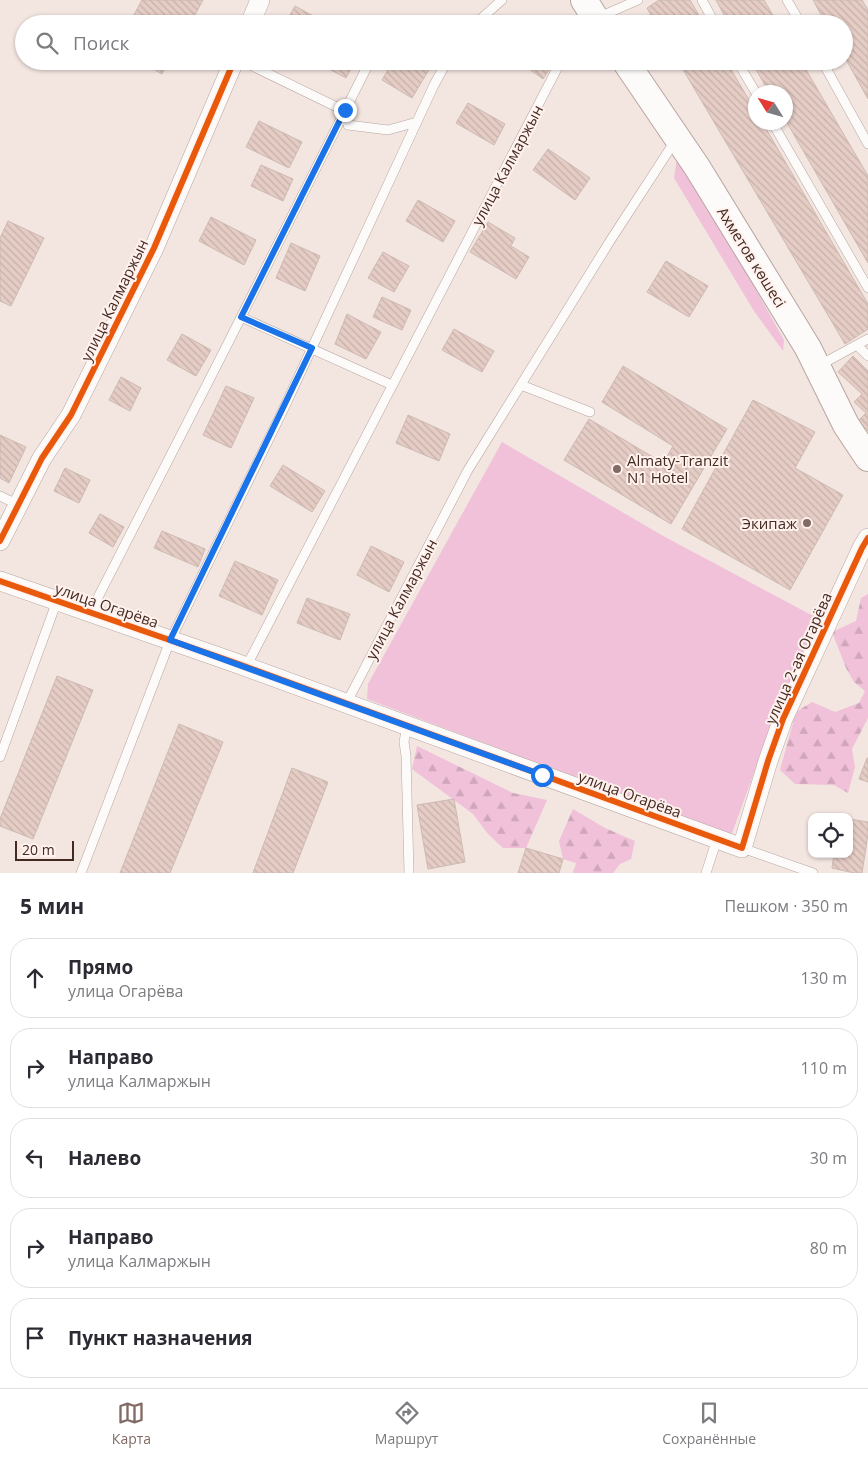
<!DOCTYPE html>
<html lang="ru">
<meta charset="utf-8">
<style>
:root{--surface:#fff;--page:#f7f7f7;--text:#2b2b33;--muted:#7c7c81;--line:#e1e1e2;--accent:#816b64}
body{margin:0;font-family:"Open Sans",sans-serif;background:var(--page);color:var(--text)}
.controls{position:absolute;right:15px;bottom:15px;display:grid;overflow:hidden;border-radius:10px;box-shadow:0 1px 4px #0004}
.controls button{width:45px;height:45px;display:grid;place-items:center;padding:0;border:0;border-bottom:1px solid var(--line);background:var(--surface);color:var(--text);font:25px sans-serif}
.compass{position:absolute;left:748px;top:85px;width:45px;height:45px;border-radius:50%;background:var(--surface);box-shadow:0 1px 4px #0004;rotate:307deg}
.scale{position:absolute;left:15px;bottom:12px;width:59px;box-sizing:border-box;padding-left:5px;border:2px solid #432a21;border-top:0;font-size:14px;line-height:18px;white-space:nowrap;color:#432a21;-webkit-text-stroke:4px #fff1ed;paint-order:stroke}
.stop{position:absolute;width:15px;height:15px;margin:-11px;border:4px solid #1a73e8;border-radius:50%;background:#fff}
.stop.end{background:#1a73e8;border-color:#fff;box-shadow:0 1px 5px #0008}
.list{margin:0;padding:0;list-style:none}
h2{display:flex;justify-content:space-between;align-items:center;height:65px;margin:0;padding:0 20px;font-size:21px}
h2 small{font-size:16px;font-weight:400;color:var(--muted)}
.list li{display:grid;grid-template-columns:32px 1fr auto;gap:15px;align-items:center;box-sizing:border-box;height:80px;margin:0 10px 10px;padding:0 10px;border:1px solid var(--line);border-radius:20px}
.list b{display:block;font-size:19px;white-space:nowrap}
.list p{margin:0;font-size:16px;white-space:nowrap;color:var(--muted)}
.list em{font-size:16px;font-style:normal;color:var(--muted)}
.icon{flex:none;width:28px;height:28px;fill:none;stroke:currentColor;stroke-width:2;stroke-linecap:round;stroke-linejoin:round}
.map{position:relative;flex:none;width:868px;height:873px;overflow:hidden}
.search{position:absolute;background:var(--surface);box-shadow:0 1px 4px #0004;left:15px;right:15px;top:15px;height:55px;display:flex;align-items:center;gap:12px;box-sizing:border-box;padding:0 18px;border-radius:28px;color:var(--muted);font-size:19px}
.sheet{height:515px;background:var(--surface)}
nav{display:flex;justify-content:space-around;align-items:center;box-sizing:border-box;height:70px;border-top:1px solid var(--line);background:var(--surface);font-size:14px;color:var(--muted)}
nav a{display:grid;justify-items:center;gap:2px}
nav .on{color:var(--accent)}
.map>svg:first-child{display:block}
.forest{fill:url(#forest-firs)}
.park{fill:#f0c1d9}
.building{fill:url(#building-back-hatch);stroke:#ccbab3}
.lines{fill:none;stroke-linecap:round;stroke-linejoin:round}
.lane-casing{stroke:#b7a6a0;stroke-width:10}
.street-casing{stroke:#b7a6a0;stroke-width:20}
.secondary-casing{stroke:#b7a6a0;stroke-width:28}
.lane{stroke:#fdfbfa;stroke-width:9}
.street{stroke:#fdfbfa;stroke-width:19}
.secondary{stroke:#fdfbfa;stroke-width:26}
.cycleway-casing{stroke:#fff1ed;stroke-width:9}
.cycleway{stroke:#e8590c;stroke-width:6}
.route{stroke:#1a73e8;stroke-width:6}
.poi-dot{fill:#816b64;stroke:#fff1ed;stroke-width:2}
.labels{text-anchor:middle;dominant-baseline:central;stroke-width:4;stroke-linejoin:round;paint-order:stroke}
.street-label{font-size:15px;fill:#432a21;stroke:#fff1ed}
.poi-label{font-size:15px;fill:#432a21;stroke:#fff1ed;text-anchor:start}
</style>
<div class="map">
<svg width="868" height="873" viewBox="0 0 868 873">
<defs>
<pattern id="forest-firs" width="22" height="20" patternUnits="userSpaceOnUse" patternTransform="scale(1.25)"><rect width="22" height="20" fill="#f0c1d9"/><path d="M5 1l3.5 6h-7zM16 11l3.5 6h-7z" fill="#cfa6ba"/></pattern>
<pattern id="building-back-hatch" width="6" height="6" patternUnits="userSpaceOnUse" patternTransform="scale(1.25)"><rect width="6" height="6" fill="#e5cdc5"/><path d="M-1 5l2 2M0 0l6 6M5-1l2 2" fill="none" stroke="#c6b0a9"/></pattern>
</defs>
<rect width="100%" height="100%" fill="#f3e5e0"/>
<path class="forest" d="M868,594V718L852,749L855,767L848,793L834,785L795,784L780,770L796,712L812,702L835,712L859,703L865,691L854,682L846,668L832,632L856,621L861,598Z
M417,746L513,793L547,800L526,848H503L488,834L473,814L412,769Z
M573,809L605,828L635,841L631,859L620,864L613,873H573L576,863L563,859L559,841Z"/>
<path class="park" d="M678,151L784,340L783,351L754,311L674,178Z
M502,442L665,537L817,618L768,734L731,836L367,699L368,684Z"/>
<path class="building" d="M142,0H203L190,24H129Z
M659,0H690L704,24H656L647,8Z
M716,0H764L778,24H729Z
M813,0H862L868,10V99L844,56V24H826Z
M295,6L328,24H285Z
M139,61H169L162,74Z
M314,61H355L346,78Z
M393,61H418L430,68L412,98L382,80Z
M518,61H555L543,79Z
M678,61H726L756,112V122H762L868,304V329L845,344Z
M751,61H801L868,176V263L786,121V92H769Z
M468,103L505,124L494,145L456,123Z
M259,121L302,142L289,168L246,147Z
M548,149L590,178L575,200L533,170Z
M261,165L293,179L283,201L251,186Z
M418,200L455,221L443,242L406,221Z
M211,217L256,240L244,265L199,241Z
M8,221L44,238L11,306L0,301V238Z
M488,222L515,238L511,246L529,257L516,279L470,252Z
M291,243L320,256L305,291L276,278Z
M383,252L409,266L394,292L368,278Z
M666,261L708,286L689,317L647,292Z
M382,297L411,310L402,330L373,317Z
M347,314L381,332L366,359L335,344Z
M454,329L494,351L482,372L442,350Z
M182,334L211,350L196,376L167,360Z
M853,356L868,371V431L858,421L866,413L854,402L862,394L838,372Z
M623,366L727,429L671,524L564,460L589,419L663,463L673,446L602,402Z
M121,377L141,388L130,411L109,400Z
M226,386L254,398L231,448L203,435Z
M753,400L815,432L795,468L843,495L790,590L682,529Z
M408,415L450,434L439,461L396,443Z
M0,435L26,447L9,483L0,478Z
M283,465L325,491L312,512L270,486Z
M65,468L90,480L79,503L54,491Z
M100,514L124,527L113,547L89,533Z
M162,531L205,549L198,567L154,548Z
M371,546L404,562L389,592L357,575Z
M235,561L278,580L262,615L219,596Z
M307,598L350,614L340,640L297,623Z
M57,676L93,690L33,839L0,826V819Z
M179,724L223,742L170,873H120Z
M867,758H868V782L859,779Z
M292,768L328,782L293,873H253Z
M454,799L465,862L428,869L417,805Z
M849,819L868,822V834L862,873H854L832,868L834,854H849Z
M526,848L563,859L559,873H518Z"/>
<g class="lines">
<g class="lane-casing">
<path id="lane" d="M702,0L715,24
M787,0L801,24
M597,18L638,0
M475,24L502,0
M242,61L345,111L348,125L388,130L417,122
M737,61L756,93
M822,61L868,144
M772,122L868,288
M241,317L392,385
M857,345L868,356
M820,365L868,339
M521,385L590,412
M0,496L19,505
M90,613L224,351L370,61
M246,667L561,61
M346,704L468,470L610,241L675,141
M407,725L404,742L406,756L409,873
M0,757L57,601
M742,848L813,873
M81,873L170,641L285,406L434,85L447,61
M706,873L717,839"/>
</g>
<g class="street-casing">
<path id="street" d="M250,24L260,0
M0,541L42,458L71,415L154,248L234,61
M0,581L233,662L742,848L768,761L783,719L862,548L868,538"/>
</g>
<g class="secondary-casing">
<path id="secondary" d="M584,0L599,24
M625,61L697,167L808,348L846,425L868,458"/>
</g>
<use href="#lane" class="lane"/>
<use href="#street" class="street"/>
<use href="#secondary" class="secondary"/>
<g class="cycleway-casing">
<path id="cycleway" d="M0,541L42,458L71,415L154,248L234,61
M0,581L233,662L742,848L768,761L783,719L862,548L868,538"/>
</g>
<use href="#cycleway" class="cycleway"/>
</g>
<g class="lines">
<path class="route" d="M345,110L241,317L312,348L170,640L542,775"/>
</g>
<g class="poi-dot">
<circle cx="617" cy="469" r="5"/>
<circle cx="807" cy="523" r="5"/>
</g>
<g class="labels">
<g class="street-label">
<text transform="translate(507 165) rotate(-62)">улица Калмаржын</text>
<text transform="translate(752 257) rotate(58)">Ахметов көшесі</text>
<text transform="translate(114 300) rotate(-64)">улица Калмаржын</text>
<text transform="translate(401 599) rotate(-62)">улица Калмаржын</text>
<text transform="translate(107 605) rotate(19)">улица Огарёва</text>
<text transform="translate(798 658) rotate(-66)">улица 2-ая Огарёва</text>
<text transform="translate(630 794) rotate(20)">улица Огарёва</text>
</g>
<g class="poi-label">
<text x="627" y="460">Almaty-Tranzit<tspan x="627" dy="17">N1 Hotel</tspan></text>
<text x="797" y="523" text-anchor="end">Экипаж</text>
</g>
</g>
</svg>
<div class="controls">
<button><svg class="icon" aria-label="locate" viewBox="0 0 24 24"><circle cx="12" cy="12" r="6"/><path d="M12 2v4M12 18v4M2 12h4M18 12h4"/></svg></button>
</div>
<svg class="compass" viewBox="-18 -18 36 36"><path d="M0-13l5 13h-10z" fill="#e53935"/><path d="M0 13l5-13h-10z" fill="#7c7c81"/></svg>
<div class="scale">20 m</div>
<div class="stop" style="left:542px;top:775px"></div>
<div class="stop end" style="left:345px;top:110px"></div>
<div class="search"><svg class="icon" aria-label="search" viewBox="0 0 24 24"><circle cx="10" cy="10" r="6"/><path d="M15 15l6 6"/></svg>Поиск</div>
</div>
<section class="sheet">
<h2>5 мин<small>Пешком · 350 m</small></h2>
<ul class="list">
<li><svg class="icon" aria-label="ahead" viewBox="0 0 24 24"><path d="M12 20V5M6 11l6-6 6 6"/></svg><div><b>Прямо</b><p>улица Огарёва</p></div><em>130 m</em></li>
<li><svg class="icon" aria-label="right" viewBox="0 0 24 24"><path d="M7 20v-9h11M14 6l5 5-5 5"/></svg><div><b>Направо</b><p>улица Калмаржын</p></div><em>110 m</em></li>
<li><svg class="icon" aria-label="left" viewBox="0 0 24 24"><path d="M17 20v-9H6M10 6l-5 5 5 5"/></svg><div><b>Налево</b></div><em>30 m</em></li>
<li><svg class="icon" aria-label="right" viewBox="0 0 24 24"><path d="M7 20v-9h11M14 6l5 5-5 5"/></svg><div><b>Направо</b><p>улица Калмаржын</p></div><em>80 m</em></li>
<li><svg class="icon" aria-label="arrive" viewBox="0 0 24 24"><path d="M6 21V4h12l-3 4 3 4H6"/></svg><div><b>Пункт назначения</b></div></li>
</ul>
</section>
<nav>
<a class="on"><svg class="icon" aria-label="map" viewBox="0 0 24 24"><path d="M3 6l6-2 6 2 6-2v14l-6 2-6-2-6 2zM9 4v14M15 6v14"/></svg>Карта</a>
<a><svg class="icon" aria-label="directions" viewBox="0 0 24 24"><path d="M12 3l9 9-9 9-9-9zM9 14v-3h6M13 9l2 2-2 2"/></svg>Маршрут</a>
<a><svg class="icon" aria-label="saved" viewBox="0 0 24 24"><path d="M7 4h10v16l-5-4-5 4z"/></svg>Сохранённые</a>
</nav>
